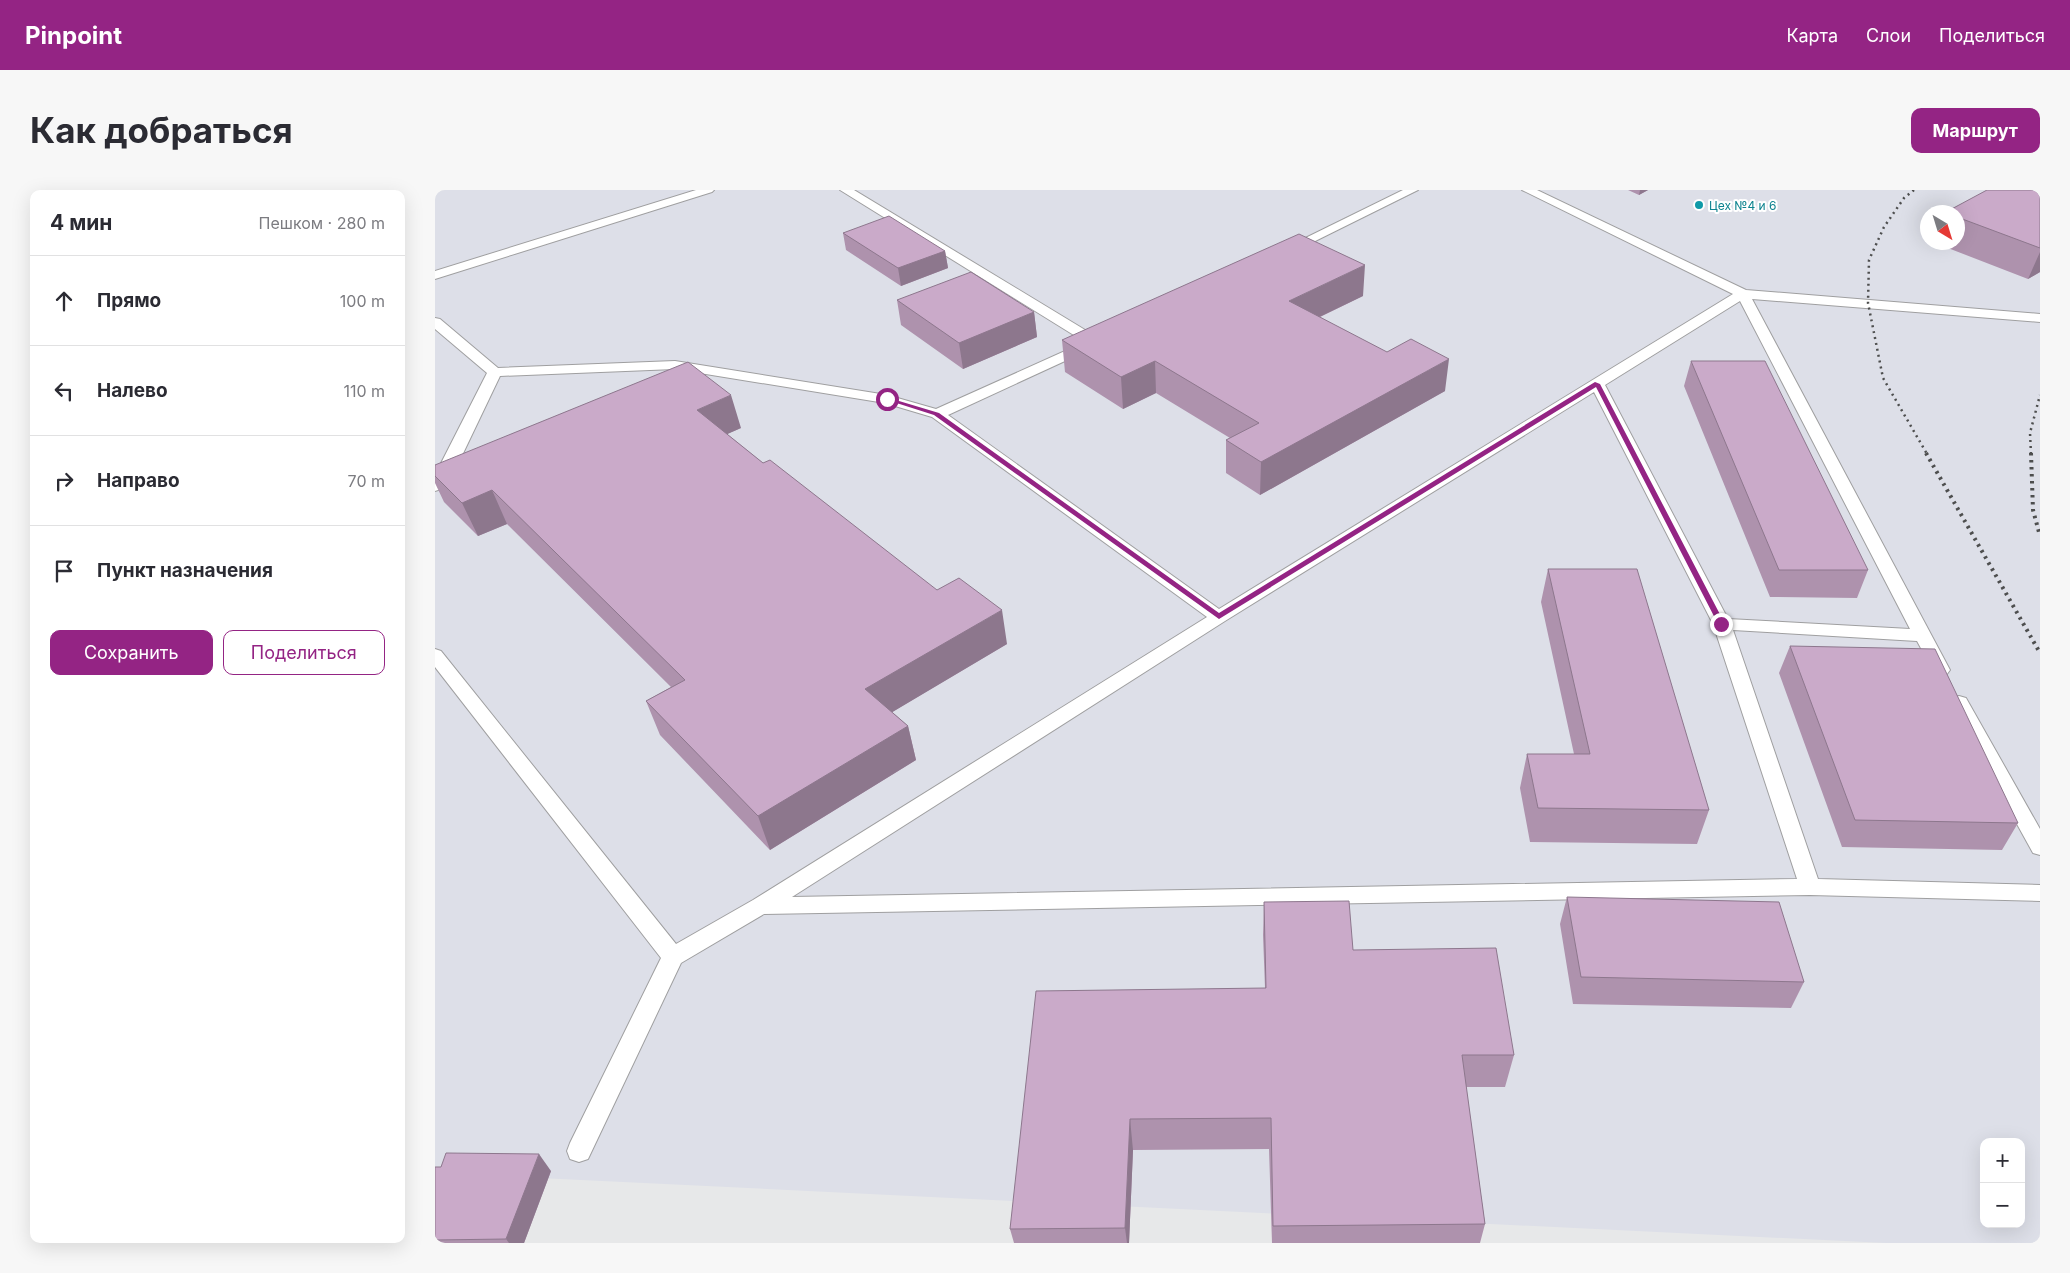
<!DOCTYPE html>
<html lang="ru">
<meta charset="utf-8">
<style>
:root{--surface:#fff;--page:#f7f7f7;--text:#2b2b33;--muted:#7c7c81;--line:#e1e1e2;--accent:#942484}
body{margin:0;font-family:Inter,sans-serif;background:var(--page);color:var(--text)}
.controls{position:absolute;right:15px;bottom:15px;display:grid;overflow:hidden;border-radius:10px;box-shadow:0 5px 20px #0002}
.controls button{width:45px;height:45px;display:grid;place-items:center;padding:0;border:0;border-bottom:1px solid var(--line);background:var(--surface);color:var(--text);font:25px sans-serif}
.compass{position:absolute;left:1485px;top:15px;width:45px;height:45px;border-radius:50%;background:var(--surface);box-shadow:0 5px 20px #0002;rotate:142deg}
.stop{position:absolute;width:15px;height:15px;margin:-11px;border:4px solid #942484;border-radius:50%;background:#fff}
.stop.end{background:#942484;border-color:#fff;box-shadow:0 1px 5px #0008}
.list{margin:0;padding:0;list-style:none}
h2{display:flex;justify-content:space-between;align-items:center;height:65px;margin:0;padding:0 20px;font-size:21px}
h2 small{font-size:16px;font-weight:400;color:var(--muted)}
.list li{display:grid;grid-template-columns:32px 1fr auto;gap:15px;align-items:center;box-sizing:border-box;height:90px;padding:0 20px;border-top:1px solid var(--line)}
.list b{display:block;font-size:19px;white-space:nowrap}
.list em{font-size:16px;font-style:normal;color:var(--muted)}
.actions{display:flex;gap:10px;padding:15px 20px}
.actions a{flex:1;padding:11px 0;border:1px solid var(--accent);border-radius:10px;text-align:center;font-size:18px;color:var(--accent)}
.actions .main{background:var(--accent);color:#fff}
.icon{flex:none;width:28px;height:28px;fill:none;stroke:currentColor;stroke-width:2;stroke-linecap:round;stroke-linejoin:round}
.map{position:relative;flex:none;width:1605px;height:1053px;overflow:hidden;border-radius:10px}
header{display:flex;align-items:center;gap:30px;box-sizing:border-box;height:70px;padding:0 25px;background:var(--accent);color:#fff}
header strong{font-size:24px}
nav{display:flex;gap:28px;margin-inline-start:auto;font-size:18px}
.intro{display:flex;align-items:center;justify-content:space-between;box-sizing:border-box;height:120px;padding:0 30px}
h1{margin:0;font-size:35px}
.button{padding:12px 22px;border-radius:10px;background:var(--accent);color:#fff;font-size:18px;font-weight:700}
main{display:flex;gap:30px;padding:0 30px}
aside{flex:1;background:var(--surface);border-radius:10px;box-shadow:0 5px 20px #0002}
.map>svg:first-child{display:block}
.built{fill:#dddfe8;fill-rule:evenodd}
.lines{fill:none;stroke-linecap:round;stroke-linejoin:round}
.service-casing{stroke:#9f9fa0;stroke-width:2}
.service{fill:#fff;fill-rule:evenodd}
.rail-far1{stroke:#4d4e4e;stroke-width:2.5;stroke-dasharray:2 4;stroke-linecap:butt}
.rail{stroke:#4d4e4e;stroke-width:4;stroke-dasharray:2.5 4.5;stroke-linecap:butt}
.wall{fill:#ae92ad}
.shaded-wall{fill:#8d778d}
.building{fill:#caaac9;stroke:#8d778d}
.route{fill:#942484}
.culture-dot{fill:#0f9aa8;stroke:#fff;stroke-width:2}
.labels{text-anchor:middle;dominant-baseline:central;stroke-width:4;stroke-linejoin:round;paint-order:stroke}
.far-culture-label{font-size:12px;fill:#0d838f;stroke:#fff;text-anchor:start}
</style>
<header>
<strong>Pinpoint</strong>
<nav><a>Карта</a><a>Слои</a><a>Поделиться</a></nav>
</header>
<div class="intro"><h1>Как добраться</h1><a class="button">Маршрут</a></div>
<main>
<aside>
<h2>4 мин<small>Пешком · 280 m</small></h2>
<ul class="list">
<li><svg class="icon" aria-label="ahead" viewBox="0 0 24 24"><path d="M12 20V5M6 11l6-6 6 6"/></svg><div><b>Прямо</b></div><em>100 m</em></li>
<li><svg class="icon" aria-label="left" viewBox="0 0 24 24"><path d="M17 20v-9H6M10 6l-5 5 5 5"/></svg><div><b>Налево</b></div><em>110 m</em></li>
<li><svg class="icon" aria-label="right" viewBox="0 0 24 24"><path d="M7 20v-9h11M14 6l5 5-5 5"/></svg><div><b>Направо</b></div><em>70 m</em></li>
<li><svg class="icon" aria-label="arrive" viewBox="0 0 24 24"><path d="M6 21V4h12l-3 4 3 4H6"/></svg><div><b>Пункт назначения</b></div></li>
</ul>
<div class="actions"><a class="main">Сохранить</a><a>Поделиться</a></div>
</aside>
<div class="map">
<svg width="1605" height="1053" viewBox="0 0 1605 1053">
<rect width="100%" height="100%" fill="#e7e8e9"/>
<path class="built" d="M0,0H1605V1053H1451L0,983ZM1492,22H1522V52H1492ZM1549,952H1586V1034H1549Z"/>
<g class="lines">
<g class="service-casing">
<path id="service" d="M261,0H279L277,2L0,89V81Z
M405,0H419L665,149L667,152L665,155L658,156L656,159L513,225L784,419L1298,104L1087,0H1102L1311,100L1605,124V132L1317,109L1515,480L1512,484L1506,486L1500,484L1482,451L1298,440L1383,689L1605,695V711L1375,705L329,724L246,773L153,969L144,972L135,969L132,961L135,953L226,768L0,477V459L6,461L241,754L318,710L772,427L497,227L450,213L240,179L65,186L22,276L6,299L0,301V285L52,183L0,139V128L5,129L63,178L240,171L452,205L501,219L650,152ZM1305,111L1475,439L1293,429L1170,195ZM1159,202L1278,434L1362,689L357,707L790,431Z
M968,0H983L856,63L852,64L846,60Z
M1524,506L1531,508L1605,639V665L1598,663L1515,513L1517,508Z"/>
</g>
<use href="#service" class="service"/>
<path class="rail-far1" d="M1479,0L1469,8L1449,37L1434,70L1433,113L1448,188L1492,264
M1596,264L1595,243L1605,205"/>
<path class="rail" d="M1491,263L1605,463
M1596,263L1598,320L1605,346"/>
</g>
<path class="wall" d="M1193,0H1213L1204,5Z
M1605,0V82L1593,89L1500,53L1522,52V22Z
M408,43L510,61L513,78L466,96L411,60Z
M928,106L885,127L1010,201L825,305L791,283V250L795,248L721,203L688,219L630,182L627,150Z
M462,110L599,122L602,147L528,179L466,135Z
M1256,171L1433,380L1422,408L1335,407L1249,196Z
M306,238L292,244L328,273L572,454L457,522L473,536L481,570L335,660L225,545L211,511L236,497L72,334L43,346L9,312L0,293V275Z
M1113,379L1274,620L1262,654L1095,652L1085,598L1092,564H1139L1106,412Z
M1355,456L1583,633L1567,660L1407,657L1344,483Z
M1132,707L1369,792L1356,818L1138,814L1125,734Z
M829,712L918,760L1079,865L1070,897H1031L1050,1034L1045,1053H837L834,959L698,960L694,1053H579L575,1039L830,798L828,745Z
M0,977L116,981L89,1053H0Z"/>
<path class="shaded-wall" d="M1205,0H1213L1204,5Z
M510,61L513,78L466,96L463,78Z
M1605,62V82L1593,89Z
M930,75L928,106L853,142L854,111Z
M599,122L602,147L528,179L524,153Z
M1014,169L1010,201L825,305L826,272Z
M720,171L721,203L688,219L686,187Z
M296,205L306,238L272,253L262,220Z
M57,300L72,334L43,346L27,313Z
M567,420L572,454L439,533L430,499Z
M473,536L481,570L335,660L323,626Z
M695,929L698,960L694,1053H692L690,1038Z
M104,964L116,981L89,1053H74L71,1049Z"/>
<path class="building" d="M1552,0H1605V58L1522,27V22H1511Z
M454,26L510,61L463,78L408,43Z
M864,44L930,75L854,111L952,162L976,149L1014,169L826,272L791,250L824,233L720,171L686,187L627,150Z
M536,82L599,122L524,153L462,110Z
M1256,171H1330L1433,380H1344Z
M253,172L296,205L262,220L328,273L335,270L502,400L524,388L567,420L430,499L473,536L323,626L211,511L250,490L57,300L27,313L0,286V275Z
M1113,379H1202L1274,620L1103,618L1092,564H1155Z
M1355,456L1500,459L1583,633L1420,630Z
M1132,707L1344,712L1369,792L1146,787Z
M914,711L918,760L1061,758L1079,865H1027L1050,1034L838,1036L836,928L695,929L690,1038L575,1039L601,801L831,798L829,712Z
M11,963L104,964L71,1049L0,1050V977H6Z"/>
<path class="route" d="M1160,192L1165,194L1290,434L1289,436L1283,434L1161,197L784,429L499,225L449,209L454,208L504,223L784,423Z"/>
<circle class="culture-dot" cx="1264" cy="15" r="5"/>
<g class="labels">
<g class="far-culture-label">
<text x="1274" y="15">Цех №4 и 6</text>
</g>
</g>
</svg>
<div class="controls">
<button>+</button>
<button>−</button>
</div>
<svg class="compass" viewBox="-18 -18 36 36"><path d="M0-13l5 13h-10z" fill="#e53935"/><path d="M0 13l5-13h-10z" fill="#7c7c81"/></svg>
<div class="stop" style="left:452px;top:209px"></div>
<div class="stop end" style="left:1286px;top:434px"></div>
</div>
</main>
